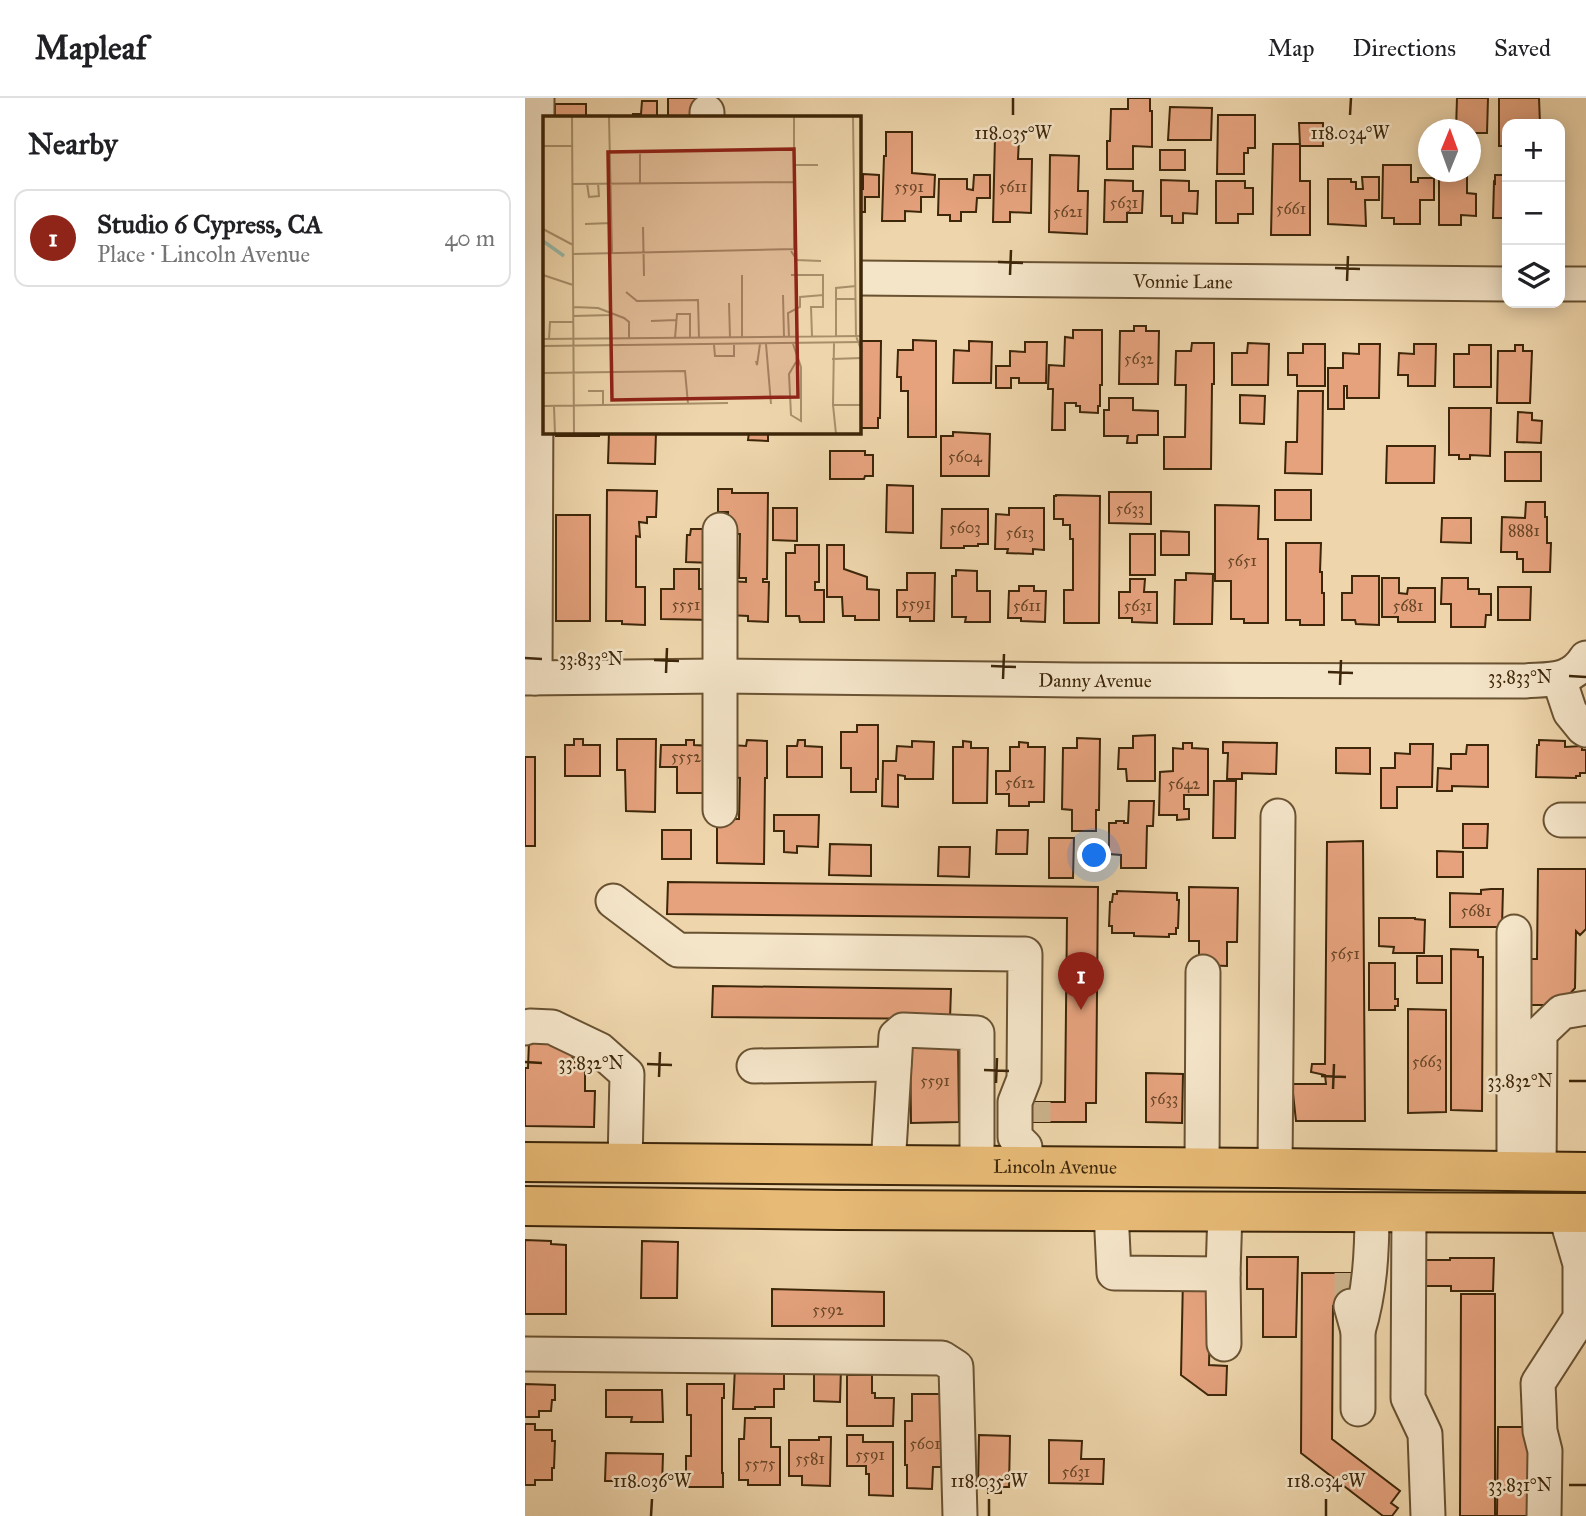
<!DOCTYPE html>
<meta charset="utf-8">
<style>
:root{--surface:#fff;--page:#f6f6f6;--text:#202124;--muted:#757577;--line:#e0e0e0;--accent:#8f2418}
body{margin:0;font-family:"IM FELL Great Primer",serif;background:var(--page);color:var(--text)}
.controls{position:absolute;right:21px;top:21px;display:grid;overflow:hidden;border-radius:14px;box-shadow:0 4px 18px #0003}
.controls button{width:63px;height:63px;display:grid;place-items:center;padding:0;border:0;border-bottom:2px solid var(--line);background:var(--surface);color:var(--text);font:35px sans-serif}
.compass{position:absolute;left:893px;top:21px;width:63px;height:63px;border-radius:50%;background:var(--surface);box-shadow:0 4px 18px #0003;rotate:1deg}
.you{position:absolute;left:570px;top:758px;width:24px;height:24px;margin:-18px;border:5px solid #fff;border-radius:50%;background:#1a73e8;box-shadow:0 0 0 10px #1a73e833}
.badge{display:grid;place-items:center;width:46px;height:46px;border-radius:50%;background:var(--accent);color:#fff;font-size:23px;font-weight:700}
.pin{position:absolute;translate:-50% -58px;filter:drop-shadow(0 2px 4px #0008)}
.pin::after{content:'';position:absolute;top:37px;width:24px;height:21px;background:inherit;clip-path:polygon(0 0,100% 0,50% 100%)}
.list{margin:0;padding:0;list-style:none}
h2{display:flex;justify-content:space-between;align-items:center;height:91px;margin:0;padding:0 28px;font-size:30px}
h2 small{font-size:23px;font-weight:400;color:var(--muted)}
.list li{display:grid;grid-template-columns:46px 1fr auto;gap:21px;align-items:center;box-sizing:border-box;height:98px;margin:0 14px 14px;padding:0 14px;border:2px solid var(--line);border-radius:14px}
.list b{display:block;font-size:26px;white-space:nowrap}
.list p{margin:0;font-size:23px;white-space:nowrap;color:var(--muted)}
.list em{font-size:23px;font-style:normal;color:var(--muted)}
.icon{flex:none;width:38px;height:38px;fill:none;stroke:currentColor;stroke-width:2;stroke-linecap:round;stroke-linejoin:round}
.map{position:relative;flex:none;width:1061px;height:1418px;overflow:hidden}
header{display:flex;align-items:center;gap:42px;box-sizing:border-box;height:98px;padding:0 35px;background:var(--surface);border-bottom:2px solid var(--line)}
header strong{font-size:33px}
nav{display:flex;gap:38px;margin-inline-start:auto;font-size:24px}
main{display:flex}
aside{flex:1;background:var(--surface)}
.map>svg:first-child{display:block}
.building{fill:#e5a27d;stroke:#3d2609;stroke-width:2}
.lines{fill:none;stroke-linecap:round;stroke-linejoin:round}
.minor-tunnel{stroke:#cbb28b;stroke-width:33;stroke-dasharray:33 17;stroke-linecap:butt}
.minor-casing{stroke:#695232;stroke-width:37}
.major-casing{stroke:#3d2609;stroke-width:42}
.minor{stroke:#f4e4c8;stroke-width:33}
.major{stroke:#e7ba76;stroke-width:38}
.ticks{fill:none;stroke:#3d2609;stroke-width:2.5}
.labels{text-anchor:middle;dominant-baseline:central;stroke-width:5;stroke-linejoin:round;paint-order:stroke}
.number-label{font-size:16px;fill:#674526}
.street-label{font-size:19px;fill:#3d2609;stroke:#f4e4c8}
.inset-river{fill:none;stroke:#99b9a9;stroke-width:3.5}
.inset-road{fill:none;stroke:#a78f6a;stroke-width:2}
.view{fill:#8f2418;fill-opacity:0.15;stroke:#8f2418;stroke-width:3.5}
.inset-edge{fill:none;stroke:#3d2609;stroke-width:3.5}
.ticks-label{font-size:18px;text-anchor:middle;fill:#3d2609;stroke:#f4e4c8;stroke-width:5;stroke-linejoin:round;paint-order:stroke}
</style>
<header>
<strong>Mapleaf</strong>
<nav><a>Map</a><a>Directions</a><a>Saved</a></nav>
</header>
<main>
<aside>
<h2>Nearby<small></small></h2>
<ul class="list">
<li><span class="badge">1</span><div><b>Studio 6 Cypress, CA</b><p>Place · Lincoln Avenue</p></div><em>40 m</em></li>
</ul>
</aside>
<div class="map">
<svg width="1061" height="1418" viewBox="0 0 1061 1418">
<rect width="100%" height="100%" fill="#eed5ab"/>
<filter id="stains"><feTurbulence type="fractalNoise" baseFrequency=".00286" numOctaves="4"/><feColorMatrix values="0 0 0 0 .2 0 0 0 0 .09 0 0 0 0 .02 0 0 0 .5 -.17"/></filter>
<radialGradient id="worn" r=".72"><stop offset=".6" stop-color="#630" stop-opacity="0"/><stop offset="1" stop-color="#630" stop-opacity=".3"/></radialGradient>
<path class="building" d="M143,0H175L168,19H143Z
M603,0H625V13H627V49L608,48V71H582V43H585L586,11H603Z
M932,0H963L962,35H946V32H931Z
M974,0H1014L1015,26H982V48H974Z
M117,3H132V19H108V16H116Z
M30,6H61V19H28V16H30Z
M645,9L687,10L686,42H643Z
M693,17H730V50H723V55H719V76H692Z
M774,25H798V48H775Z
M361,34H387V75L410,77L409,99H396V114L380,113V123H357L359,58H361Z
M470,39L494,40L493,61H507L506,115L485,114V124H468Z
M748,46H775V83H785V137H746Z
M635,52H660V72H635Z
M525,57L554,58L553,93H563L562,136L524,134Z
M858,67H886V84H893V80H909V102H895V126H869V120H857Z
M914,74H942V95L951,96V118L936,117V127H914Z
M338,76L354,77V99H340V114H334V91H338Z
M449,77H465V100H452L451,114H436V123H425V117H413L414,81H442V91L448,92Z
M970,77H982V127H980L979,120H968L969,84L970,85Z
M837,79H854V102H840L841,128L803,126V81H826V84H831V91H838Z
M580,82L608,83V93H618L617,115H602V124H579Z
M636,82L664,83V93H673L672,116L658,115V125H647V118H636Z
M691,83H720V90H728V116H713V125H691Z
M609,228H621V233H634L633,286H594L595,233H609Z
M548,232H577V287H575V308H573V315L555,314V308H551V305H540V332H527L528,291H523L524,267L539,268L540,239L548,240Z
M334,241L335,243H356L355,320H353V330H334Z
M388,242L411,243V339H383V293H376V279H372L373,252H388Z
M444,243L467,244L466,285H428L429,252L444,253Z
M500,244H522L521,285H494V280H486V290H471V268H485V253L500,254Z
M667,245H689V286H687L686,371H639V339H660L661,287H650L651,253H666Z
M723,245L744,246L743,287H707V255H722Z
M778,246H800V288H772V277H763V255H778Z
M834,246H855L854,300H822V288H819V311H803V270H818V255L834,256Z
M889,246H911L910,288H883V277H873L874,255L889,256Z
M944,247H966V289H929V256H944Z
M990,247H998V253H1007L1005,305H972L973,253H990Z
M773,293H798L797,376L760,375L761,344H772Z
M715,297L740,298L739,326L715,325Z
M584,300H608V312L633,313V337H613L612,338V345H602L603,338H579V312H584Z
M924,310H966L965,358L945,357V361H934V357H924Z
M993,314L1007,315V322L1017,323L1016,345L992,344Z
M31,334H74V338H31Z
M84,334H131L130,366L83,365Z
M224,334H243V343L223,342Z
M428,334L465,336L464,378H416V338H428Z
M862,348H910L909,385H861Z
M305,353H340V357H348V378H340L339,381H305Z
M980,354H1016V383H980Z
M362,387L388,388V435L361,434Z
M193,391H207V395H243L242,481H238V484H244L243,524L223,523V518L203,517L201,483L221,484V480H214L215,436H209V422H203V414H193Z
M82,392L132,393L131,419H122V425L114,424L115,439L111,438V489H120V527L97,526V523H81Z
M750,392H786V422H750Z
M584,394H626V426L584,425Z
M531,397L575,398L574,525H539V492H548V441H545V427H538V421H529V398H531Z
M1001,404H1020V419H1022V445H1026L1025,474H998V461H992V454H976L977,419L1000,420Z
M690,407L734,408L733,441H743V525H719V521H706V483H690Z
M248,410H272V443L248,442Z
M484,410H519V452L508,451V456L482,455L483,451H470L471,416L484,417Z
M417,411H463V446H453V448H439V450H416Z
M31,417H65V523H31Z
M917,420H946V445L916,444Z
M166,431H185L188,465L161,464L162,437H165Z
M636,433L664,434V457H636Z
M605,436H630V477H605Z
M761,445H796L795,474H797V495H799V527H775V522H761Z
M270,447H294V484H290V492H299V524H275L274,518H261V455H270Z
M302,447H319V471L342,479V491L354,492V522H330V518H318L317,499H302Z
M149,471H174V491H187V522L136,521V491H149Z
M431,472L452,473V493H465V524H440L441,519H427V478H431Z
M382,475H410L409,523H385V519H372V492H382Z
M661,475L688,476L687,526H649L650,482H661Z
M827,478H854V527L831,526L830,522H817V495H827Z
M857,480H874V495L882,496L883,490H910V524H873V519H857Z
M917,480H943V491H954V496H966V517H961L960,529H926V506H916Z
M605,481H620L619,494H632V525L607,524V520H594V494H605Z
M494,488H509V493H521L520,524L496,523V520H483L484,493H494Z
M973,489H1006L1005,522H973Z
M332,627H353V681H351V694H326V670H316V634H332Z
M630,637V683H602L601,671H593L594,650H608V638Z
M552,640L575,641L574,712H571V733H547V712L537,711L538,650H552Z
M49,641H58V647H75V678H40V647H49Z
M92,641H131L130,714L101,713L100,672H92Z
M161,642H169V647L187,648L186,695H152V669H135L136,647H161Z
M222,642L242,643V680H240L239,766L192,765V721H214L215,680L205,679L206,647L221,648Z
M273,642H280V648L297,649V679H262V648H272Z
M1014,642L1040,643V649L1057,648V652H1061V675H1055V678H1051V680L1011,679L1012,647H1014Z
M387,643L409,644L408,681H380V678L373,677V709L357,708L358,663H371L372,648L387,649Z
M438,643L446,644V650H463L462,705H428V649H438Z
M494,644L503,645V649H520L519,704H504V708H484V696H471V673H485V649H494Z
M698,644L752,645L751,676L717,675V681H702L703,655H698Z
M658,645H667V650L683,651V697H659V711H664V721L652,722V717H634L635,674L648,673V650L658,651Z
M885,646H908L907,689H872V710H856V670H870V655L885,656Z
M942,647H963V689L927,688V693H912L913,670L926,671V656H941Z
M811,650H845V676L811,675Z
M0,659H10V748H0Z
M689,683H711L710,740H688Z
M604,703H629L628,728H622L621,770H596V757L584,756V725H591V723H599V725H603Z
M249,717H294L293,749L272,748V755L259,754V733H249Z
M938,726H963L962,750H938Z
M137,732H166V761H137Z
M472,732H503L502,756H471Z
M524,740H549L548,780H524Z
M838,743L840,1023H771L767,986H801L800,977L786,974L787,966H800L802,744Z
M305,746L346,747V778L304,777Z
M414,749H445L444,779L413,778Z
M912,753L938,754V779H912Z
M1013,771H1061V831L1055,837L1051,833L1050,890L1043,898L1040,907H1004V861H1012Z
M143,784L573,789L571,1005H561V1024H502V1004H540L542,820L142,816Z
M664,789L713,790L712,844H702V868L674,867V843H664Z
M966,791H978L977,829H925V795L956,796V792Z
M592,793L652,795V802H654L653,830H651V836H644V839L609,838V835H587V828H584L585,804H587L588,796H592Z
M854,820H890V821L900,822L899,855H868L869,849L854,848Z
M926,851L953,852V859H958L957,1013L926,1012Z
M892,858H917V885H892Z
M844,865H870V901H873V908H870V912H844Z
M188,888L426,891L425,921L187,919Z
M883,911L921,912V1014L883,1015Z
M385,940H433L434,1024L386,1025Z
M4,943H29L47,956L48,964H60V993H70L69,1029L0,1028V970H3Z
M621,975L658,976L657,1025L621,1024Z
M0,1142L26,1143V1146L41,1147V1216H0Z
M117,1143L153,1144L152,1200H116Z
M722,1159H773L771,1239H738V1191H722Z
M925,1160H969L968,1193H926V1188H888V1162H925Z
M777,1175H839V1209L808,1208L807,1341L875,1393L866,1405L873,1410L867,1418H858L776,1355Z
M658,1179L686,1180L684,1267L702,1268L701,1297H683L656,1277Z
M247,1191L359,1194V1228H247Z
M936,1196H970V1418H935Z
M259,1268V1291H249V1309H230V1311H208L210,1269Z
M289,1269L316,1270L315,1304L289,1303Z
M322,1277H347V1295H350V1300H369L368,1328H322Z
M0,1286L30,1287V1302H27L26,1313H14V1319H0Z
M162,1286H199V1300H197V1375H198V1389H161V1358H166V1317H162Z
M81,1292H137L138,1324H106L107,1319H81Z
M387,1296H419L420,1369H408L407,1391L382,1390V1367H380V1323H387Z
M220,1320H246V1349H255V1387H223V1382H214V1341H219Z
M0,1326H10V1332H27V1343H30L29,1370H27V1382H10V1387H0Z
M973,1329H1007L1013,1418H972Z
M322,1337H338V1344H368V1398L344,1397V1376H341V1368H322Z
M454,1337L485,1338L484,1389H476V1395H463V1389L453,1388Z
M294,1339H306L305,1388L277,1387V1378H264V1342H294Z
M524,1342L557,1343L556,1361H579L578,1386L524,1385Z
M81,1355L138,1356L137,1389L97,1388V1383H80Z"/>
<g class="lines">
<path class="minor-tunnel" d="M509,1024V1004
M826,1208V1175"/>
<g class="minor-casing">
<g id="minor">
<path d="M182,19V14"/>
<path id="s1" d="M334,180L982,186"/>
<path d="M1035,186H1061"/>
<path d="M195,432V712"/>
<path id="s2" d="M0,580L195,578L551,582L1000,583C1026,581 1046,584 1061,560"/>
<path d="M10,580L12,0"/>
<path d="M1034,581L1045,614L1058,630L1061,632"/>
<path d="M1036,722H1061"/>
<path d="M88,803L153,852L500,856L499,981L490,1004V1039L500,1049"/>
<path d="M0,930L5,928L27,929L75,952L102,976L100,1065"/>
<path d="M229,968L369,966"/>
<path d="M363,1068L371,938L378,932L452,935V1068"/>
<path d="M677,1070L678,874"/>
<path d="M750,1070L753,718"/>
<path d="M989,1073V834"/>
<path d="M1014,1074L1015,935L1037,914L1061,910"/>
<path d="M586,1113L589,1175L698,1176L700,1113"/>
<path d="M884,1113L883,1300L900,1336L903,1418"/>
<path d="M698,1176L699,1246"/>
<path d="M826,1208L833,1233C845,1194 847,1154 847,1113"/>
<path d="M0,1256L417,1260L431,1269L435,1418"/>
<path d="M833,1311V1233"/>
<path d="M1019,1418L1020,1353L1015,1333L1013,1285L1055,1220V1166L1040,1115"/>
</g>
</g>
<g class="major-casing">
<g id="major">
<path id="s3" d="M0,1064L750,1070L1061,1074"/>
<path d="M0,1108L315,1112L1061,1115"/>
</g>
</g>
<use href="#minor" class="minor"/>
<use href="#major" class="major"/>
</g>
<path class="ticks" d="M488,17V0M825,17L826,0M473,164L498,165M810,170L835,171M485,177L486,152M822,183L823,158M0,560L17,561M129,562L154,563M466,568L491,569M803,574L828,575M141,575L142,550M1044,578L1061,579M478,581L479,556M815,587L816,562M0,964L17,965M122,966L147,967M459,972L484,973M796,978L821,979M134,979L135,954M1044,983H1061M471,985L472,960M808,991L809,966M1044,1387H1061M126,1418L127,1401M464,1418V1401M801,1418V1401"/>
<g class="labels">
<g class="number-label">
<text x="384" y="88">5591</text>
<text x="488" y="88">5611</text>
<text x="599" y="104">5631</text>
<text x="766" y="110">5661</text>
<text x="543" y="113">5621</text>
<text x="614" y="260">5632</text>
<text x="440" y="358">5604</text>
<text x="605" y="410">5633</text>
<text x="440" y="429">5603</text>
<text x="999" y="432">8881</text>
<text x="495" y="434">5613</text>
<text x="717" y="462">5651</text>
<text x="391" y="505">5591</text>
<text x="161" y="506">5551</text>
<text x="502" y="507">5611</text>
<text x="613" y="507">5631</text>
<text x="883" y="507">5681</text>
<text x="161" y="658">5552</text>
<text x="495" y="684">5612</text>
<text x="659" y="685">5642</text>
<text x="951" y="812">5681</text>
<text x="820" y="855">5651</text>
<text x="902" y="963">5663</text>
<text x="410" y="982">5591</text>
<text x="639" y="1000">5633</text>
<text x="303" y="1211">5592</text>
<text x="400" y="1345">5601</text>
<text x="345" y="1356">5591</text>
<text x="285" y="1360">5581</text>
<text x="235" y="1365">5575</text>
<text x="551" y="1373">5631</text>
</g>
<g class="street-label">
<text stroke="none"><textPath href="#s1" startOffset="324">Vonnie Lane</textPath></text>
<text stroke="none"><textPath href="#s2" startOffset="570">Danny Avenue</textPath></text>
<text stroke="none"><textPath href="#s3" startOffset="530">Lincoln Avenue</textPath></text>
</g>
</g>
<g transform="translate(18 18)">
<rect width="318" height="318" fill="#eed5ab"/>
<path class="inset-river" d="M0,125L21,140"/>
<path class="inset-road" d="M29,1L31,318M66,1L69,138M310,1L313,220L319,236M0,30H29M251,49H275M44,67L46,81L56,80L55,67M97,67V38M29,68L251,66M42,108L68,107M100,111L101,160M0,113L30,129M248,135L254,144L278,145M30,138L251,133V1M0,159L30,169M199,159V221M248,159H280V179M83,176L94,185L155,184L156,222M240,179L241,221M293,183V172L313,170M186,187L187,221M30,191L55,192L81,202L86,206V222M30,200L69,199M108,205L133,204M293,220V183H313M246,221L245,197L257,191V181L280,179V191H268L269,220M132,222L134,198H147V222M0,223L319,220M6,223L7,206H30M291,227L290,289H319M223,228L228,288M250,228L258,251V305L248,299L246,258L253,246M171,229L172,240H191V229M0,230L319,226M289,243L319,242M213,245L214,249L217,228M0,257L142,255L145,288M45,275H60V289M290,289L293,318M0,290L185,287M11,290L12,318"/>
<path class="view" d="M251,33L255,281L69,284L65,36Z"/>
<rect width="318" height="318" class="inset-edge"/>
</g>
<g class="ticks-label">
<text x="488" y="41">118.035°W</text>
<text x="825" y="41">118.034°W</text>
<text x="66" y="567">33.833°N</text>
<text x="995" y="585">33.833°N</text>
<text x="66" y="971">33.832°N</text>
<text x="995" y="989">33.832°N</text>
<text x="127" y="1389">118.036°W</text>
<text x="464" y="1389">118.035°W</text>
<text x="801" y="1389">118.034°W</text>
<text x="995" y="1393">33.831°N</text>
</g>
<rect width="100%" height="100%" filter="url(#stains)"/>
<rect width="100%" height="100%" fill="url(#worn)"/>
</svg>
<div class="controls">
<button>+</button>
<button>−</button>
<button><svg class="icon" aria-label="layers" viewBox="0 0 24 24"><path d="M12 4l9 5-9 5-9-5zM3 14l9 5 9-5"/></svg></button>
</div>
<svg class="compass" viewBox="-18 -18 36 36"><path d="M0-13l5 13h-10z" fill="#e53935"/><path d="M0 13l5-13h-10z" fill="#757577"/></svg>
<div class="you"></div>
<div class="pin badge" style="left:556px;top:912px">1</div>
</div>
</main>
